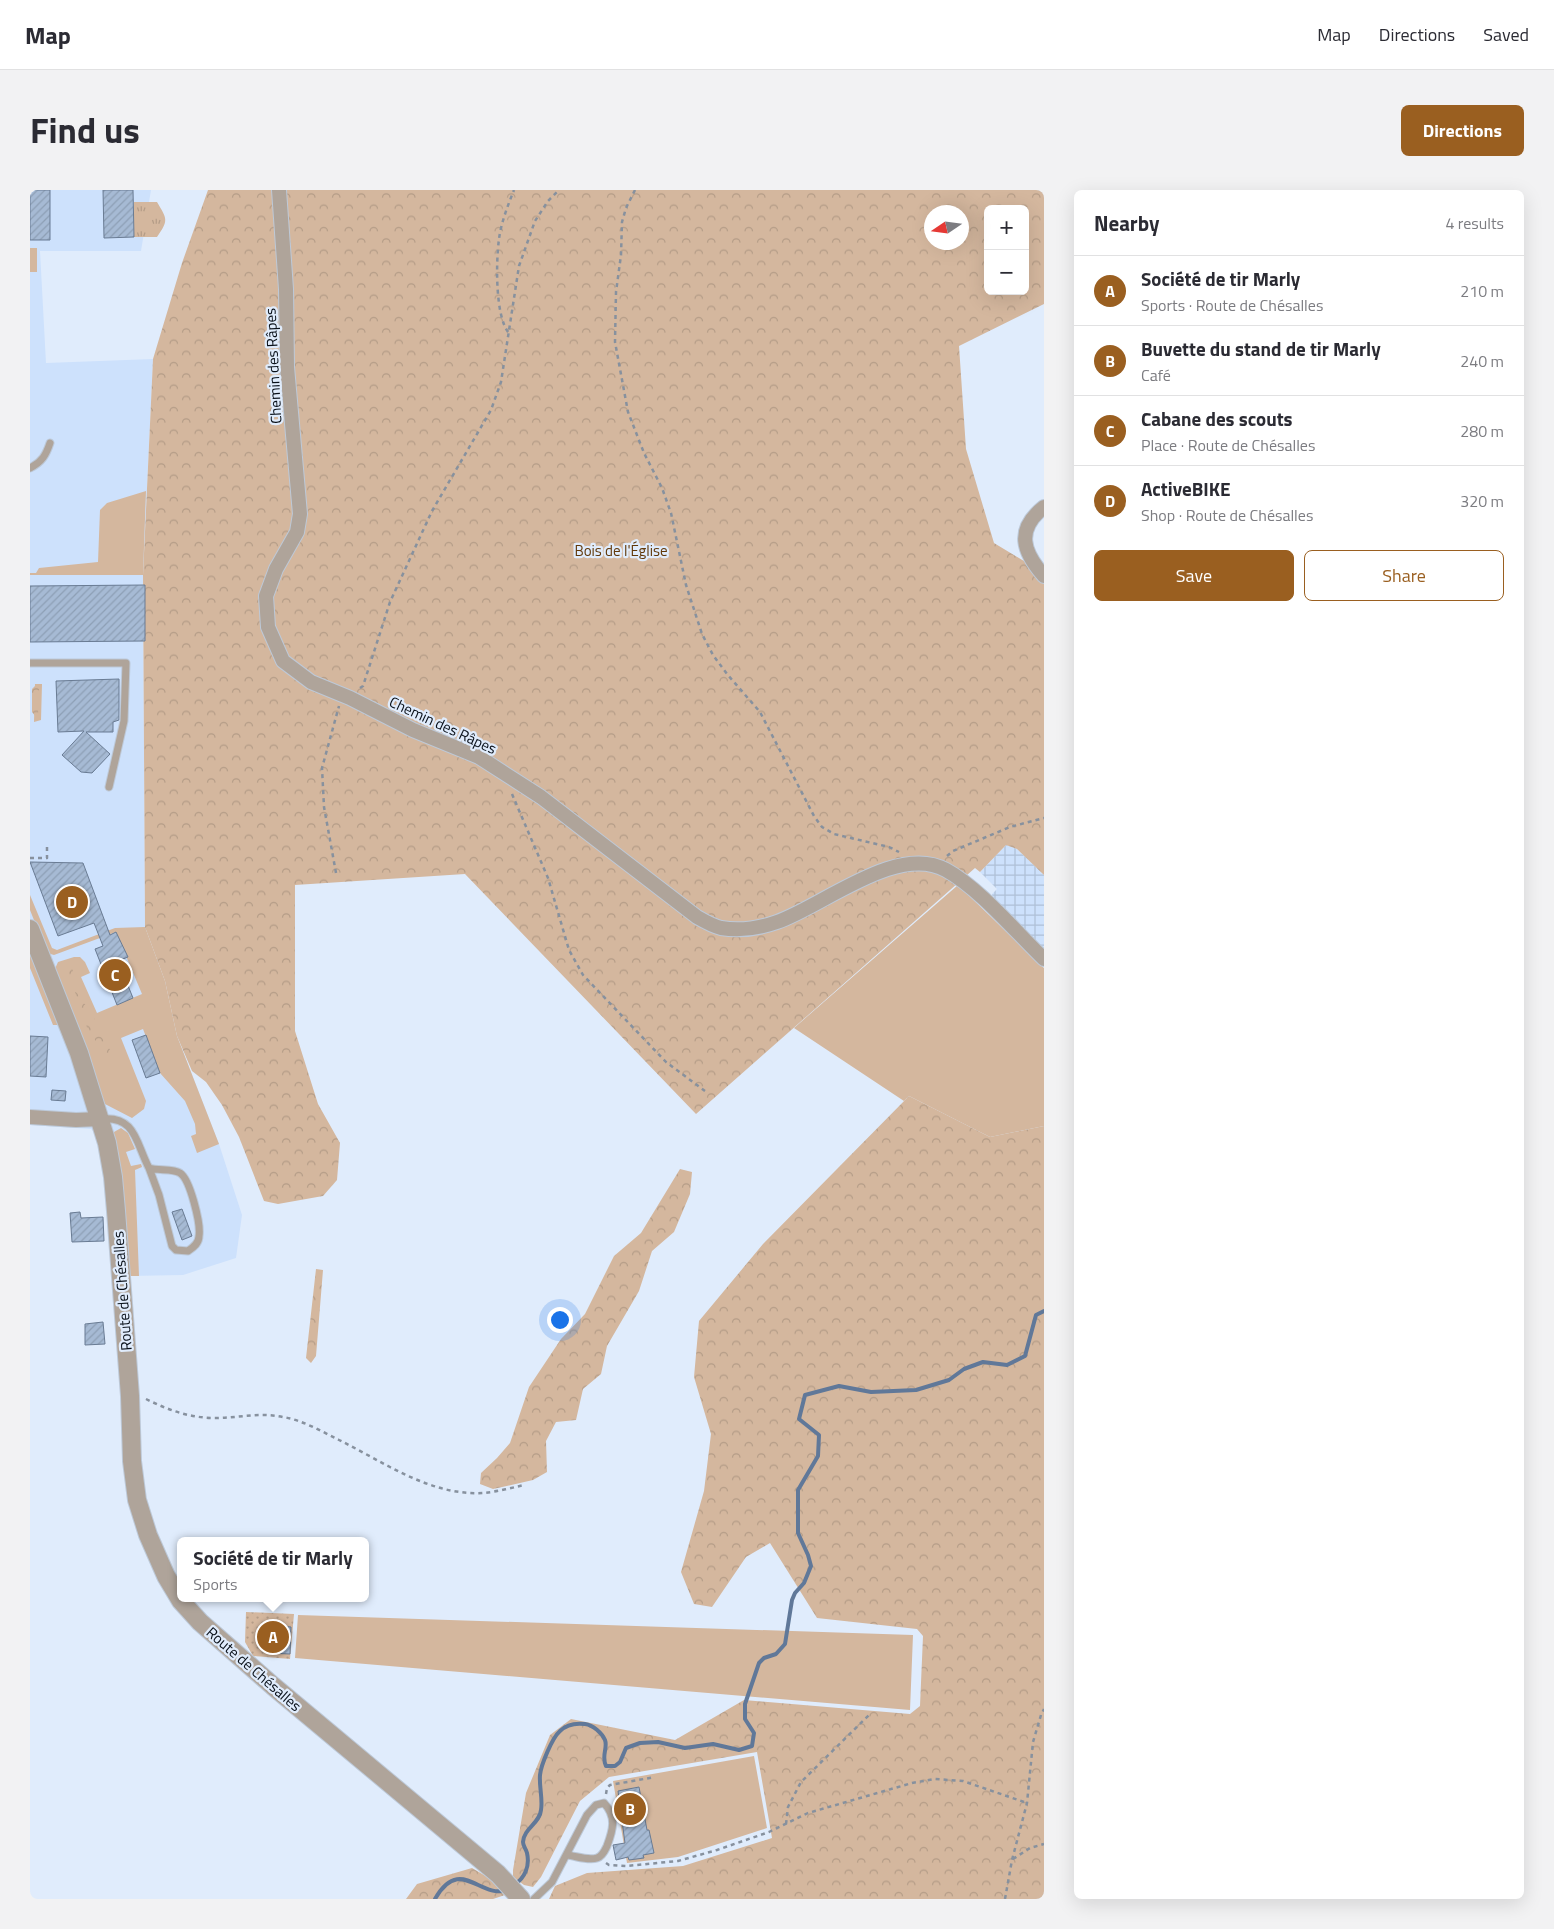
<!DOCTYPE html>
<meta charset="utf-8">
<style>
:root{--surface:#fff;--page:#f2f2f3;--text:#2b2b33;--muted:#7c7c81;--line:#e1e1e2;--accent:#9a5f20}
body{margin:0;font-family:"Titillium Web",sans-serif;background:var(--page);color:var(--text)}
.controls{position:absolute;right:15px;top:15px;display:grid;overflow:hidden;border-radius:8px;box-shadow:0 5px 20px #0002}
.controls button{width:45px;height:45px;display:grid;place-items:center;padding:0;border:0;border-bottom:1px solid var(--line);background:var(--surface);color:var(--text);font:25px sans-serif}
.compass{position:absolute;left:894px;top:15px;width:45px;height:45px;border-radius:50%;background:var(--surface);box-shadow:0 5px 20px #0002;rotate:257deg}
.you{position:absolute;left:529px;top:1129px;width:18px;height:18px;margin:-12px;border:4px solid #fff;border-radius:50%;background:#1a73e8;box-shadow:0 0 0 8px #1a73e833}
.badge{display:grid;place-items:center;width:32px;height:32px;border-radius:50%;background:var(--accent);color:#fff;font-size:16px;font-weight:700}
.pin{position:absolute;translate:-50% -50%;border:2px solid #fff;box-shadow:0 1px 5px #0006}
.popup{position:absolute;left:147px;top:1347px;width:192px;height:65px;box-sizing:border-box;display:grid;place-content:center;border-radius:8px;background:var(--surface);filter:drop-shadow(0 1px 4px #0005);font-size:16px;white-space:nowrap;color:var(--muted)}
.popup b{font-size:19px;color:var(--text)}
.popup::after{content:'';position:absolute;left:50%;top:100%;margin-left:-10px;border:10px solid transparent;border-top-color:var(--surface)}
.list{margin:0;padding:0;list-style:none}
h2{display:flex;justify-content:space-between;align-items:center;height:65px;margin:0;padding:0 20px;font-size:21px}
h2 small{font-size:16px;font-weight:400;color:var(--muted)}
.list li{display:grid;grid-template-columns:32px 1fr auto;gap:15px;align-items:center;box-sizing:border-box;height:70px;padding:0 20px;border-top:1px solid var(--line)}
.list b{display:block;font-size:19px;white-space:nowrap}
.list p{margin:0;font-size:16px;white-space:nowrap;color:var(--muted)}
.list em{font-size:16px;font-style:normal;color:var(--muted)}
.actions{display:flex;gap:10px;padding:15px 20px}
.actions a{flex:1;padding:11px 0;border:1px solid var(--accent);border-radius:8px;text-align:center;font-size:18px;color:var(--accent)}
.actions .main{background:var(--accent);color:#fff}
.map{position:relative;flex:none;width:1014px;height:1709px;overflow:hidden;border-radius:8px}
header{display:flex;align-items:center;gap:30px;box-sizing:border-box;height:70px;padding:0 25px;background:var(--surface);border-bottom:1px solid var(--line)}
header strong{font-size:24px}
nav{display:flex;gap:28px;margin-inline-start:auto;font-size:18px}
.intro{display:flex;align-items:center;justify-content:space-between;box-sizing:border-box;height:120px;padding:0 30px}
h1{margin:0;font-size:35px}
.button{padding:12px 22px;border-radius:8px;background:var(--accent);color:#fff;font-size:18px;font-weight:700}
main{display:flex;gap:30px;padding:0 30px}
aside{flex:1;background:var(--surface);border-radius:8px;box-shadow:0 5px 20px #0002}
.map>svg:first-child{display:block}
.built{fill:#cde1fc}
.industrial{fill:url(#industrial-grid)}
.grass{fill:#d4b79e}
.forest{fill:url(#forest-crowns);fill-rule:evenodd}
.park{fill:url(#park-tufts)}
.garden{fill:url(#garden-dots)}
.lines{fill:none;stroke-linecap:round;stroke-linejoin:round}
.stream{stroke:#607899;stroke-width:4}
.building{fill:url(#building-hatch);stroke:#697b93}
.service-casing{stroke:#bdc9d8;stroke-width:9}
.minor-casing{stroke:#bdc9d8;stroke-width:16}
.tertiary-casing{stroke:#bdc9d8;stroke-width:20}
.path{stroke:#87919e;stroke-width:2.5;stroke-dasharray:4 4;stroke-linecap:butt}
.service{stroke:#afa49a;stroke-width:7}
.minor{stroke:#afa49a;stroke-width:14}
.tertiary{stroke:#afa49a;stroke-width:18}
.labels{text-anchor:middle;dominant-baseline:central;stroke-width:4.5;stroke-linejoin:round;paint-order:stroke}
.street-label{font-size:15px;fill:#080f18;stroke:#e0ecfc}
.park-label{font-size:15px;fill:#613809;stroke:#e0ecfc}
</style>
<header>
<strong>Map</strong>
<nav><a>Map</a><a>Directions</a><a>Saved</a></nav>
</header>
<div class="intro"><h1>Find us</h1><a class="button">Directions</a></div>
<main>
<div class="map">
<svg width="1014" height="1709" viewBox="0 0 1014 1709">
<defs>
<pattern id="industrial-grid" width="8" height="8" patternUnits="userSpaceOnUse" patternTransform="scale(1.25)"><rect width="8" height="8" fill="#cde1fc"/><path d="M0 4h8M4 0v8" fill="none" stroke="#afc0d7"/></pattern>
<pattern id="forest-crowns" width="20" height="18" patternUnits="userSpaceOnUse" patternTransform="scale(1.25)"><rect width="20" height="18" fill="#d4b79e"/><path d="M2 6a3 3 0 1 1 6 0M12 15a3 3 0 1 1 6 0" fill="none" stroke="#b49c87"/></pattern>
<pattern id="park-tufts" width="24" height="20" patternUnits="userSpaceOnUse" patternTransform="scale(1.25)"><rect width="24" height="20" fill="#d4b79e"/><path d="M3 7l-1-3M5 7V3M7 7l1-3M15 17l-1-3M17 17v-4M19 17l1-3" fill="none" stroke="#b49c87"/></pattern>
<pattern id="garden-dots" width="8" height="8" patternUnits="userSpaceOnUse" patternTransform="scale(1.25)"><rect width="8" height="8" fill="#d4b79e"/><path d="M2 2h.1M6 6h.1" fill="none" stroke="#b49c87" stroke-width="1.8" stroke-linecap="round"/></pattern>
<pattern id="building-hatch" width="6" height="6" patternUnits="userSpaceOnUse" patternTransform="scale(1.25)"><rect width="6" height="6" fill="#a6bad4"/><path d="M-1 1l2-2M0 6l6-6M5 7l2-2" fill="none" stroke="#8d9fb5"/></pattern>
</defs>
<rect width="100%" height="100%" fill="#e0ecfc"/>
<path class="built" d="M0,0H121L111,61H10L16,173L123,169L113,385L115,737L147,846L189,954L212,1025L206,1068L153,1085L98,1086L77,953L61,939L0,935Z"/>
<path class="industrial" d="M976,655L987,659L1014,685V759L963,709L962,704L967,699L950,682Z"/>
<path class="grass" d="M0,58H7V82H0Z
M116,301L113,385H0V383H6L9,378L68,372L70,320L77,313Z
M5,494H12L11,530L4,532Z
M928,695L1014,778V936L960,947L879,906L874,911L764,838Z
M0,705L22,758L27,760L85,738L115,737L135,791L147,846L189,954L167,963L161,946L166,944L165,934L155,911L130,883L113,839L91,848L116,911L114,919L102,928L75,914L24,781L28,772L44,767H50L55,772L60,783L51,787L67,823L112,804L86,742L24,765L17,763L0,720Z
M0,763L29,835H23L0,778Z
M91,938L98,943L105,959L96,962L101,976L111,974L112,977L105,980L109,1086H98L83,948L84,942Z
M268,1425L883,1445L880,1520L265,1468Z
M724,1566L737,1638L648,1667L597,1673L583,1591Z"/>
<path class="forest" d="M178,0H1014V114L929,156L936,259L964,353L1014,383V685L987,659L976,655L950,682L945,678L666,924L435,684L265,695V841L288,914L310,953L307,990L293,1006L248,1014L234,1011L209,947L192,915L176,892L162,881L147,846L135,791L115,737L113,385L123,169L152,73ZM958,19H995V101H958ZM902,22H932V52H902Z
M6,495L9,499L8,526L6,527L2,522V499Z
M35,774L41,775L53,812L61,822L82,864L80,869L74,863L57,838L53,822L47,814L45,801L32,781Z
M879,906L960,947L1014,936V1709H519L525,1696L557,1683L653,1676L742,1648L727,1562L579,1587L550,1611L511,1687L503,1697L494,1695L483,1687V1680L496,1603L520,1545L541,1529L645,1550L714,1510L880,1524L890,1516L893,1446L887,1439L787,1428L740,1353L716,1367L682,1417L664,1414L651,1382L674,1301L681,1244L664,1187L669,1131L733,1054Z
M650,979L662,982L660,1004L644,1042L622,1061L609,1101L577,1156L571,1184L553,1199L546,1230L526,1232L516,1251L517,1282L503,1290L463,1299L450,1294L451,1283L467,1268L480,1253L499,1197L531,1149L555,1124L584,1066L611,1043Z
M286,1079L293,1080L286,1166L281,1173L276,1168Z
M442,1678L459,1688L475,1705L463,1709H376L387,1694Z"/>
<path class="park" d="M104,12H127C137,29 139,30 127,47H104Z"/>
<path class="garden" d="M216,1422L264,1424L260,1469L223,1466L215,1452Z"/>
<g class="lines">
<path class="stream" d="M484,1695C495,1688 500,1676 497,1663C496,1659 493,1656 493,1652C494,1638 510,1633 511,1620C513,1609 509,1597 510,1585C511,1575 522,1548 530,1541C537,1534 547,1533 555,1534C563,1535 572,1543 575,1550C578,1558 571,1566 576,1576H585L590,1572L596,1558L610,1553L628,1552L655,1558L683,1554L709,1560L722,1556L724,1543L715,1529V1514L729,1473L734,1468L746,1464L755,1454L762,1410L765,1403L774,1393L781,1376L778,1365L768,1343V1300L788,1266L789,1245L769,1229L775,1205L809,1196L841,1202L886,1200L919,1190L934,1179L953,1172L977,1175L995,1166L1006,1125L1014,1121
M405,1709C430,1665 450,1709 476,1700"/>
</g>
<path class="building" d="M0,0H20V50H0Z
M73,0H103L104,47L74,48Z
M115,395V451L0,452V396Z
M89,489V530L83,532V542H56L80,564L62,583L51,582L32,565L54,541L28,542L26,491Z
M0,672L53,673L80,745L86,742L98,767L88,771L103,808L87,815L65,759L73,756L64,733L28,746Z
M116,845L130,883L116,888L102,850Z
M0,846L18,847L16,887L0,886Z
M22,900L36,901L35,911L21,910Z
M152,1019L162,1046L152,1050L142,1022Z
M50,1022L51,1028L73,1027L74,1051L42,1052L40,1023Z
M73,1132L75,1154L55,1155V1134Z
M232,1435L261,1437L260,1464L237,1463V1459L232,1458V1452H230Z
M609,1597L617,1640H619L624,1663L613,1665L614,1668L599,1670L598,1667L586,1670L583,1655L595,1653L588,1601Z"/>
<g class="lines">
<g class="service-casing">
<path id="service" d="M0,278C12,272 16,265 20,253
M0,473H96L94,531L79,597
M71,929C106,925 106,954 119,978
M119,978C128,981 143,978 150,983C160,989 171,1034 169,1046C169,1053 164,1057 158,1061L146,1060L142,1056L129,1005Z
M504,1709L522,1692L557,1625L566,1615L574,1613C587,1627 583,1640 577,1656C575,1660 573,1666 567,1668C558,1671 546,1666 537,1665"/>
</g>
<g class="minor-casing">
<path id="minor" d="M249,0L256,99L257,177L270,324L267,342L246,379L236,406L238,437L253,471L281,492L320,508L383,540L449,567L511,607L667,727C674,731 683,736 691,738C709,741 730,738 747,732C793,716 867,653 916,680C949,698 986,742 1014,769
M1014,317C985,340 993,362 1014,386
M0,927L46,930L71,929"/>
</g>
<g class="tertiary-casing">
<path id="tertiary" d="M0,739L49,863L77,953L83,987L86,1021L100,1206L102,1271L107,1310L118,1345L136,1386L151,1411L170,1432L243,1496L468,1684L491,1709"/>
</g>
<path class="path" d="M605,0L596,18L592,32L591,65L586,102L585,152L598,222L614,263L632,298L641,323L656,395L672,444L683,465L697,484L730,522L784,626L792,637L804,644L859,657L869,662
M478,142C465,124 466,71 469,49C471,33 478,15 484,0
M330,498L333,496L360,412L402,321L461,220L471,192L489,76L505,31L518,11L529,0
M482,604L518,688L539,760L553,785L636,872L675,901
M917,666L923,661L980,637L1014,628
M0,668H17V655
M306,683L294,617L292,578L309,516
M116,1209C138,1220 160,1228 185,1228C208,1228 229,1222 253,1227C272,1230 291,1241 309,1250C354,1272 400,1306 453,1303C466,1302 481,1298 494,1295
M576,1604L577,1598L580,1595L625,1587
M756,1634L758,1617L771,1592L841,1523
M983,1669L1000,1658L1014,1654
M576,1673L579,1675L596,1676L648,1671L687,1660L739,1642L778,1623L882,1593L905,1589L933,1591L997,1613
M975,1709L982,1670L997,1613L1003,1552L1011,1525L1014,1519"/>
<use href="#service" class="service"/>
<use href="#minor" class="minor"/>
<use href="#tertiary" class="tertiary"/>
</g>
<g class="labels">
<g class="street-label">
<text transform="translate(243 176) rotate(-93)">Chemin des Râpes</text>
<text transform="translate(413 535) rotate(25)">Chemin des Râpes</text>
<text transform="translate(92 1101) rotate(-94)">Route de Chésalles</text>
<text transform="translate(224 1479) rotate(41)">Route de Chésalles</text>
</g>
<g class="park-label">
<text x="591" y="360">Bois de l'Église</text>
</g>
</g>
</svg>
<div class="controls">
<button>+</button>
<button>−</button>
</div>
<svg class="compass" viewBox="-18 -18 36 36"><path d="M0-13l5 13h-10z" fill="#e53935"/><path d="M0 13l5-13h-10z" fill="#7c7c81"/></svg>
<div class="you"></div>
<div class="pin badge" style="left:243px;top:1447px">A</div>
<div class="popup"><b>Société de tir Marly</b>Sports</div>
<div class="pin badge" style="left:600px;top:1619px">B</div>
<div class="pin badge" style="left:85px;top:785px">C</div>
<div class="pin badge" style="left:42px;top:712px">D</div>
</div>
<aside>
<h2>Nearby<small>4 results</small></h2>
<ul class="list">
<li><span class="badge">A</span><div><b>Société de tir Marly</b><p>Sports · Route de Chésalles</p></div><em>210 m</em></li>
<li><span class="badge">B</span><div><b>Buvette du stand de tir Marly</b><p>Café</p></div><em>240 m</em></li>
<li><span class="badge">C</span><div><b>Cabane des scouts</b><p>Place · Route de Chésalles</p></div><em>280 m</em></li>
<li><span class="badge">D</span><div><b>ActiveBIKE</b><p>Shop · Route de Chésalles</p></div><em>320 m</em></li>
</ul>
<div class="actions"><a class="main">Save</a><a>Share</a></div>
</aside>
</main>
